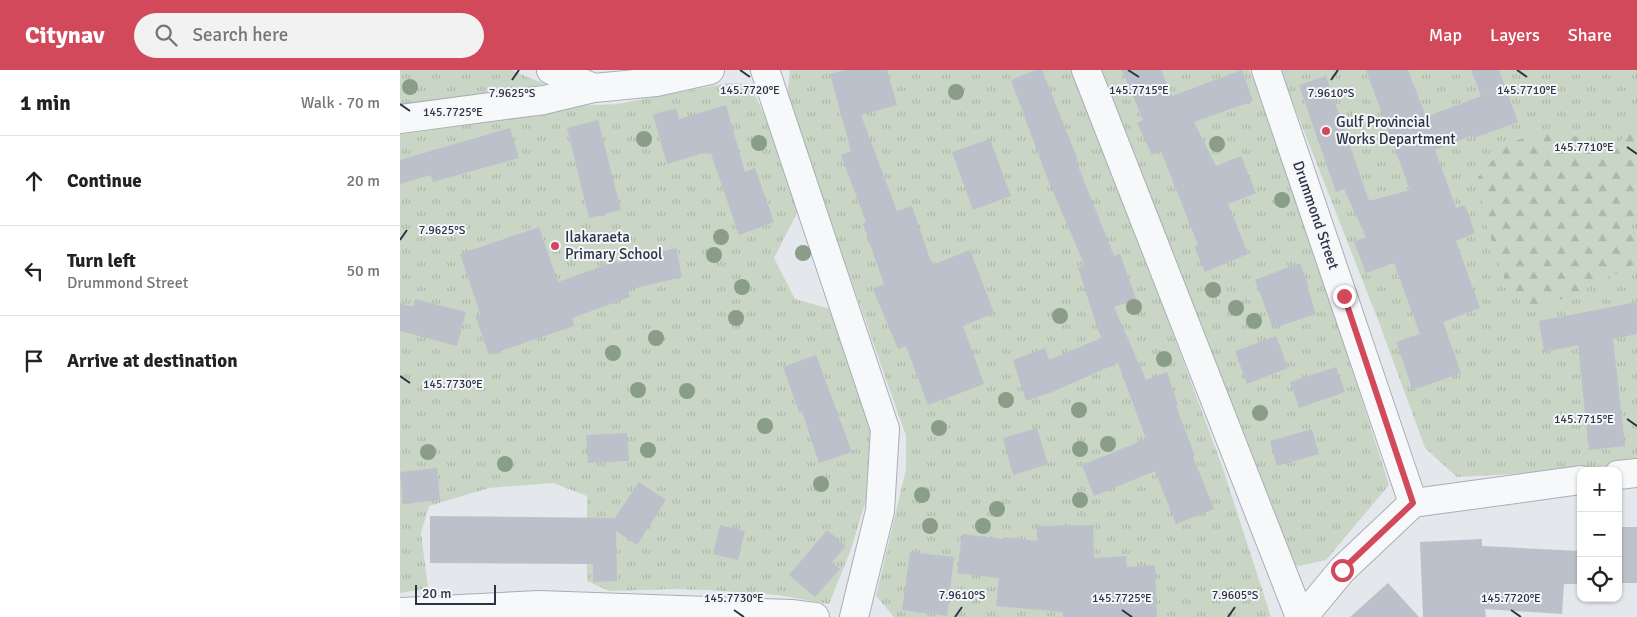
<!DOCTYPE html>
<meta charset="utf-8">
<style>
:root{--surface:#fff;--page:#f2f2f2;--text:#222;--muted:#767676;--line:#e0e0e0;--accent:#d1495b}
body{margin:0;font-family:Signika,sans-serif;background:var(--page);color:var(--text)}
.controls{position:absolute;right:15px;bottom:15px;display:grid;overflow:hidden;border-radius:10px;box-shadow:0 1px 4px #0004}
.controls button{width:45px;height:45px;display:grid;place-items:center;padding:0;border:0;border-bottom:1px solid var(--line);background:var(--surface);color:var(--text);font:25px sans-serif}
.scale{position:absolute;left:15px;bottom:12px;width:81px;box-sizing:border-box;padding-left:5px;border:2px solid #2b3445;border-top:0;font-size:14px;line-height:18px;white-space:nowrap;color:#2b3445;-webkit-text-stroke:4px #f4f6f9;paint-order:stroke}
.stop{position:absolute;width:15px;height:15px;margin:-11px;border:4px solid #d1495b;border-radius:50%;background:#fff}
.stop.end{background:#d1495b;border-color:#fff;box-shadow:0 1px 5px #0008}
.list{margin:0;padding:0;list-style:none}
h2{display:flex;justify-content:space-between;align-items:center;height:65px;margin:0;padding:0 20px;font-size:21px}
h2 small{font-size:16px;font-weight:400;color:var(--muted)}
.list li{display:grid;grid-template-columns:32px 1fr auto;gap:15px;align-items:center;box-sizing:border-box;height:90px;padding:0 20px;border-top:1px solid var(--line)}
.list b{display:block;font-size:19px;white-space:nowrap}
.list p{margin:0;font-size:16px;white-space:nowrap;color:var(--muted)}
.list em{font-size:16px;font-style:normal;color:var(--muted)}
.icon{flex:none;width:28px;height:28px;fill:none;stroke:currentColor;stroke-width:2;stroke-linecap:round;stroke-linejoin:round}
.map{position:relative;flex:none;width:1237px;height:547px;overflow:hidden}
header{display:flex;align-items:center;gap:30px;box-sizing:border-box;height:70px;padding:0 25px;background:var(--accent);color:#fff}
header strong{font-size:24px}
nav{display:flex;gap:28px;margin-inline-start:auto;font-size:18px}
.search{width:350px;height:45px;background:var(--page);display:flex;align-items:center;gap:12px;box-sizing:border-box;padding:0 18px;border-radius:28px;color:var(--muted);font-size:19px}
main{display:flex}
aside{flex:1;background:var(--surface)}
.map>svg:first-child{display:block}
.grass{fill:url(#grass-tufts)}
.forest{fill:url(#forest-firs)}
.building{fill:#bbc0ca}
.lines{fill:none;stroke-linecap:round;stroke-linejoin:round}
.street-casing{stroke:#a9aeb7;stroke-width:30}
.street{stroke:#f7f8fa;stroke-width:28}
.tree{fill:#899d89}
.route{stroke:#d1495b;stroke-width:6}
.ticks{fill:none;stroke:#2b3445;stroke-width:2}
.poi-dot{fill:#d1495b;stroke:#f4f6f9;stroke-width:2}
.labels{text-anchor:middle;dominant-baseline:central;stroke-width:4;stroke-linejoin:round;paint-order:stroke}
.poi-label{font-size:15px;fill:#2b3445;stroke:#f4f6f9;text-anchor:start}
.street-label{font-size:15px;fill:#2b3445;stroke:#f4f6f9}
.ticks-label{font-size:12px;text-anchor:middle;fill:#2b3445;stroke:#f4f6f9;stroke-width:4;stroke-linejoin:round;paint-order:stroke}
</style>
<header>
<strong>Citynav</strong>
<div class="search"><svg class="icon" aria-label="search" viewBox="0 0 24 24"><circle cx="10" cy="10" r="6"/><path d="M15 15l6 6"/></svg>Search here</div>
<nav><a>Map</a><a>Layers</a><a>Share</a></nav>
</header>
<main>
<aside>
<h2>1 min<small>Walk · 70 m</small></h2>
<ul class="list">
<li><svg class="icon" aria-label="ahead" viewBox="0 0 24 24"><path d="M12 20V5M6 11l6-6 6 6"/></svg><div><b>Continue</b></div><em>20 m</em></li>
<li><svg class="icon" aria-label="left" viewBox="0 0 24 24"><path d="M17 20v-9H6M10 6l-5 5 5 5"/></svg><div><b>Turn left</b><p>Drummond Street</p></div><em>50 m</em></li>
<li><svg class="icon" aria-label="arrive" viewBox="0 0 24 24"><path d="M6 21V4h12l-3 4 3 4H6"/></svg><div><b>Arrive at destination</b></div></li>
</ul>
</aside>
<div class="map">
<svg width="1237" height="547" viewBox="0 0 1237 547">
<defs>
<pattern id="grass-tufts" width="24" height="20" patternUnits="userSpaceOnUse" patternTransform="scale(1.25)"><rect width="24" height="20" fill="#c9d6c5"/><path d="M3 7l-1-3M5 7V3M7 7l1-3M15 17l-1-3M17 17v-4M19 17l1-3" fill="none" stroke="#adb8ab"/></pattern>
<pattern id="forest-firs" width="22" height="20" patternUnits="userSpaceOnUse" patternTransform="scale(1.25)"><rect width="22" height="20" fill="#c9d6c5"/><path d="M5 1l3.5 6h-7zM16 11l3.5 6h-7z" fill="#adb8ab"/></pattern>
</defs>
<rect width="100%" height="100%" fill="#e4e7ec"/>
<path class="grass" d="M0,0H111L144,14V20L0,38Z
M390,0H672L758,223L822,396L871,547H494L476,526L506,399V366L387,28Z
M701,0H849L853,7L930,230L989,415L926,490L894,497L733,88Z
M880,0H1237V392L1164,401L1057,407L1025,378L980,255Z
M328,13L350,14L385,90L397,143L374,188L395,229L431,239L470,339L473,408L450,482L429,534L378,525L308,520L275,519L209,521L187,511V426L153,413L89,418L29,436L21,463L28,518L0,523V61L175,36L217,34Z"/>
<path class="forest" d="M1237,40V145L1228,153L1237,165V193L1168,227L1128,241L1104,208L1082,142L1078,107L1107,74L1146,60L1187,69L1215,82Z"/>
<path class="building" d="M444,0H487L497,35L461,45L497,141L512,136L532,195L570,180L594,243L563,256L584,314L528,335L506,276L498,279L473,219L484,214L463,154L466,152L441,85L451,81L430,4Z
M635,0H642L678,90L676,91L714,186L720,184L736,229L714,237L746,310L767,302L778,335L776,336L795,386L793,387L814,439L776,454L755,401L694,426L682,395L746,369L718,293L652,322L626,331L613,290L645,278L649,290L701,268L678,198L685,196L648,110L611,10Z
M722,0H761L772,26L842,0L853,31L794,52L816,96L841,86L856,123L828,134L848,184L805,202L794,176L798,175L761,81L752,85L737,53L743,50Z
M966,0H1008L1026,47L1081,26L1071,0H1099L1118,52L1074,68L1073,65L1035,80L1056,138L1065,135L1075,163L1056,171L1080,238L1043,252L1061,303L1013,320L996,272L1020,264L994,193L966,203L954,172L966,167L944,119L936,122L899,15L926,6L969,131L1010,120Z
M326,35L345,102L355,98L374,152L339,165L310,81L267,94L253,45L276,38L279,49Z
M198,50L221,140L189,148L167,58Z
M110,58L119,88L33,112L31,105L0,114V90Z
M590,69L611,126L573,140L552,82Z
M139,157L158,212L217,191L218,193L276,178L282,207L228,220L230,227L172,248L174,256L89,285L75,245L81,246L60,184Z
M900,193L909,218L908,219L916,244L873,258L855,210Z
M15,229L66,242L57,276L0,261V233L13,237Z
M1237,232V264L1213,269L1225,376L1189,380L1178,275L1144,282L1139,251Z
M876,266L888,298L847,314L835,281Z
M416,285L452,382L419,393L402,341L399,342L383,297Z
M936,297L945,322L899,338L890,312Z
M637,358L648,394L613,405L603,368Z
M912,359L919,384L877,396L870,371Z
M227,363L229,391L188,393L186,365Z
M37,398L40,430L3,434L0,402Z
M239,412L266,430L237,475L216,461L217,511L193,512V494L30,493V446L215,448Z
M320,455L345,461L338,490L313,484Z
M693,455L694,488L726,486L727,497L755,495L757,547H663V542L596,536L599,508L557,503L562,464L603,469V467L637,471V456Z
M1218,457H1237V513H1218Z
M1180,458L1181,514H1164L1162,544L1085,539L1086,547H1023L1020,472L1082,469V476L1180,481Z
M427,460L446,476L432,492L440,499L415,527L389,505Z
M510,482L554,487L547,546L502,540Z
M988,513L1019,547H950Z"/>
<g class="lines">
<g class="street-casing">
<path id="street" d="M151,0L194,18L256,12L310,0
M365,0L485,359L480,441L454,547
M686,0L900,547
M866,0L1013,433
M0,49L144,30L194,18
M1218,405L1237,403
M0,542L139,535L391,544L415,547
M903,547L942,500L1013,433L1181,410"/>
</g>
<use href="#street" class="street"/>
</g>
<g class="tree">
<circle cx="10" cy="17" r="8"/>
<circle cx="556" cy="22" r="8"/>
<circle cx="244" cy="69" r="8"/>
<circle cx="359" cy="73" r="8"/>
<circle cx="817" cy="74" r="8"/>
<circle cx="882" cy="130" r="8"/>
<circle cx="321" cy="167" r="8"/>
<circle cx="403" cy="183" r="8"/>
<circle cx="314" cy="185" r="8"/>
<circle cx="342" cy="217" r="8"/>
<circle cx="813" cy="220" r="8"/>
<circle cx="734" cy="237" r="8"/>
<circle cx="836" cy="238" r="8"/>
<circle cx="660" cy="246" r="8"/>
<circle cx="336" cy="248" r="8"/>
<circle cx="854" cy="251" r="8"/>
<circle cx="256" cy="268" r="8"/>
<circle cx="213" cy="283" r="8"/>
<circle cx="764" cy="289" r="8"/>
<circle cx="238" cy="320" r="8"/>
<circle cx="287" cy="321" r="8"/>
<circle cx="606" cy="330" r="8"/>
<circle cx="679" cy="340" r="8"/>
<circle cx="860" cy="343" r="8"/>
<circle cx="365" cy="356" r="8"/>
<circle cx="539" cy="358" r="8"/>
<circle cx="708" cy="374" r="8"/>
<circle cx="680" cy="379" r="8"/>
<circle cx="248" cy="380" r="8"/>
<circle cx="28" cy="382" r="8"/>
<circle cx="105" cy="394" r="8"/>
<circle cx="421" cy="414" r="8"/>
<circle cx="522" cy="425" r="8"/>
<circle cx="680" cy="430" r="8"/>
<circle cx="597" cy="439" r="8"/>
<circle cx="530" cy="456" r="8"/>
<circle cx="583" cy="456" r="8"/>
</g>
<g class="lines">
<path class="route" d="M942,500L1013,433L944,226"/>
</g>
<path class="ticks" d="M340,0L350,7M728,0L739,7M1117,0L1127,7M112,10L119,0M931,10L938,0M0,34L10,41M1227,77L1237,84M0,170L7,160M0,306L10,313M1227,349L1237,356M334,540L344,547M722,540L732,547M1111,540L1121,547M555,547L562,537M828,547L835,537"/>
<g class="poi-dot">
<circle cx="926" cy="61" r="5"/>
<circle cx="155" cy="176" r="5"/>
</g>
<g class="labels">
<g class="poi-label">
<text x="936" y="52">Gulf Provincial<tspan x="936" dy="17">Works Department</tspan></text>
<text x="165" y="167">Ilakaraeta<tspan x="165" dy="17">Primary School</tspan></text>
</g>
<g class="street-label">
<text transform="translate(916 145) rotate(71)">Drummond Street</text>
</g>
</g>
<g class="ticks-label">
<text x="1127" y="24">145.7710°E</text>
<text x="350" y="24">145.7720°E</text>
<text x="739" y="24">145.7715°E</text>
<text x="112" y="27">7.9625°S</text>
<text x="931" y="27">7.9610°S</text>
<text x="53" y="46">145.7725°E</text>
<text x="1184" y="81">145.7710°E</text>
<text x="42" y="164">7.9625°S</text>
<text x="53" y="318">145.7730°E</text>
<text x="1184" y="353">145.7715°E</text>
<text x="562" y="529">7.9610°S</text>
<text x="835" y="529">7.9605°S</text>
<text x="334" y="532">145.7730°E</text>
<text x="722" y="532">145.7725°E</text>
<text x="1111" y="532">145.7720°E</text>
</g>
</svg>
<div class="controls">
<button>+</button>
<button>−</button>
<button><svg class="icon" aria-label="locate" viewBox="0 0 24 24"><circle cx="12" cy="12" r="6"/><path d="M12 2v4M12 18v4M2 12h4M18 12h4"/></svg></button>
</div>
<div class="scale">20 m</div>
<div class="stop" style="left:942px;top:500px"></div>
<div class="stop end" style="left:944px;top:226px"></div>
</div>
</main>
